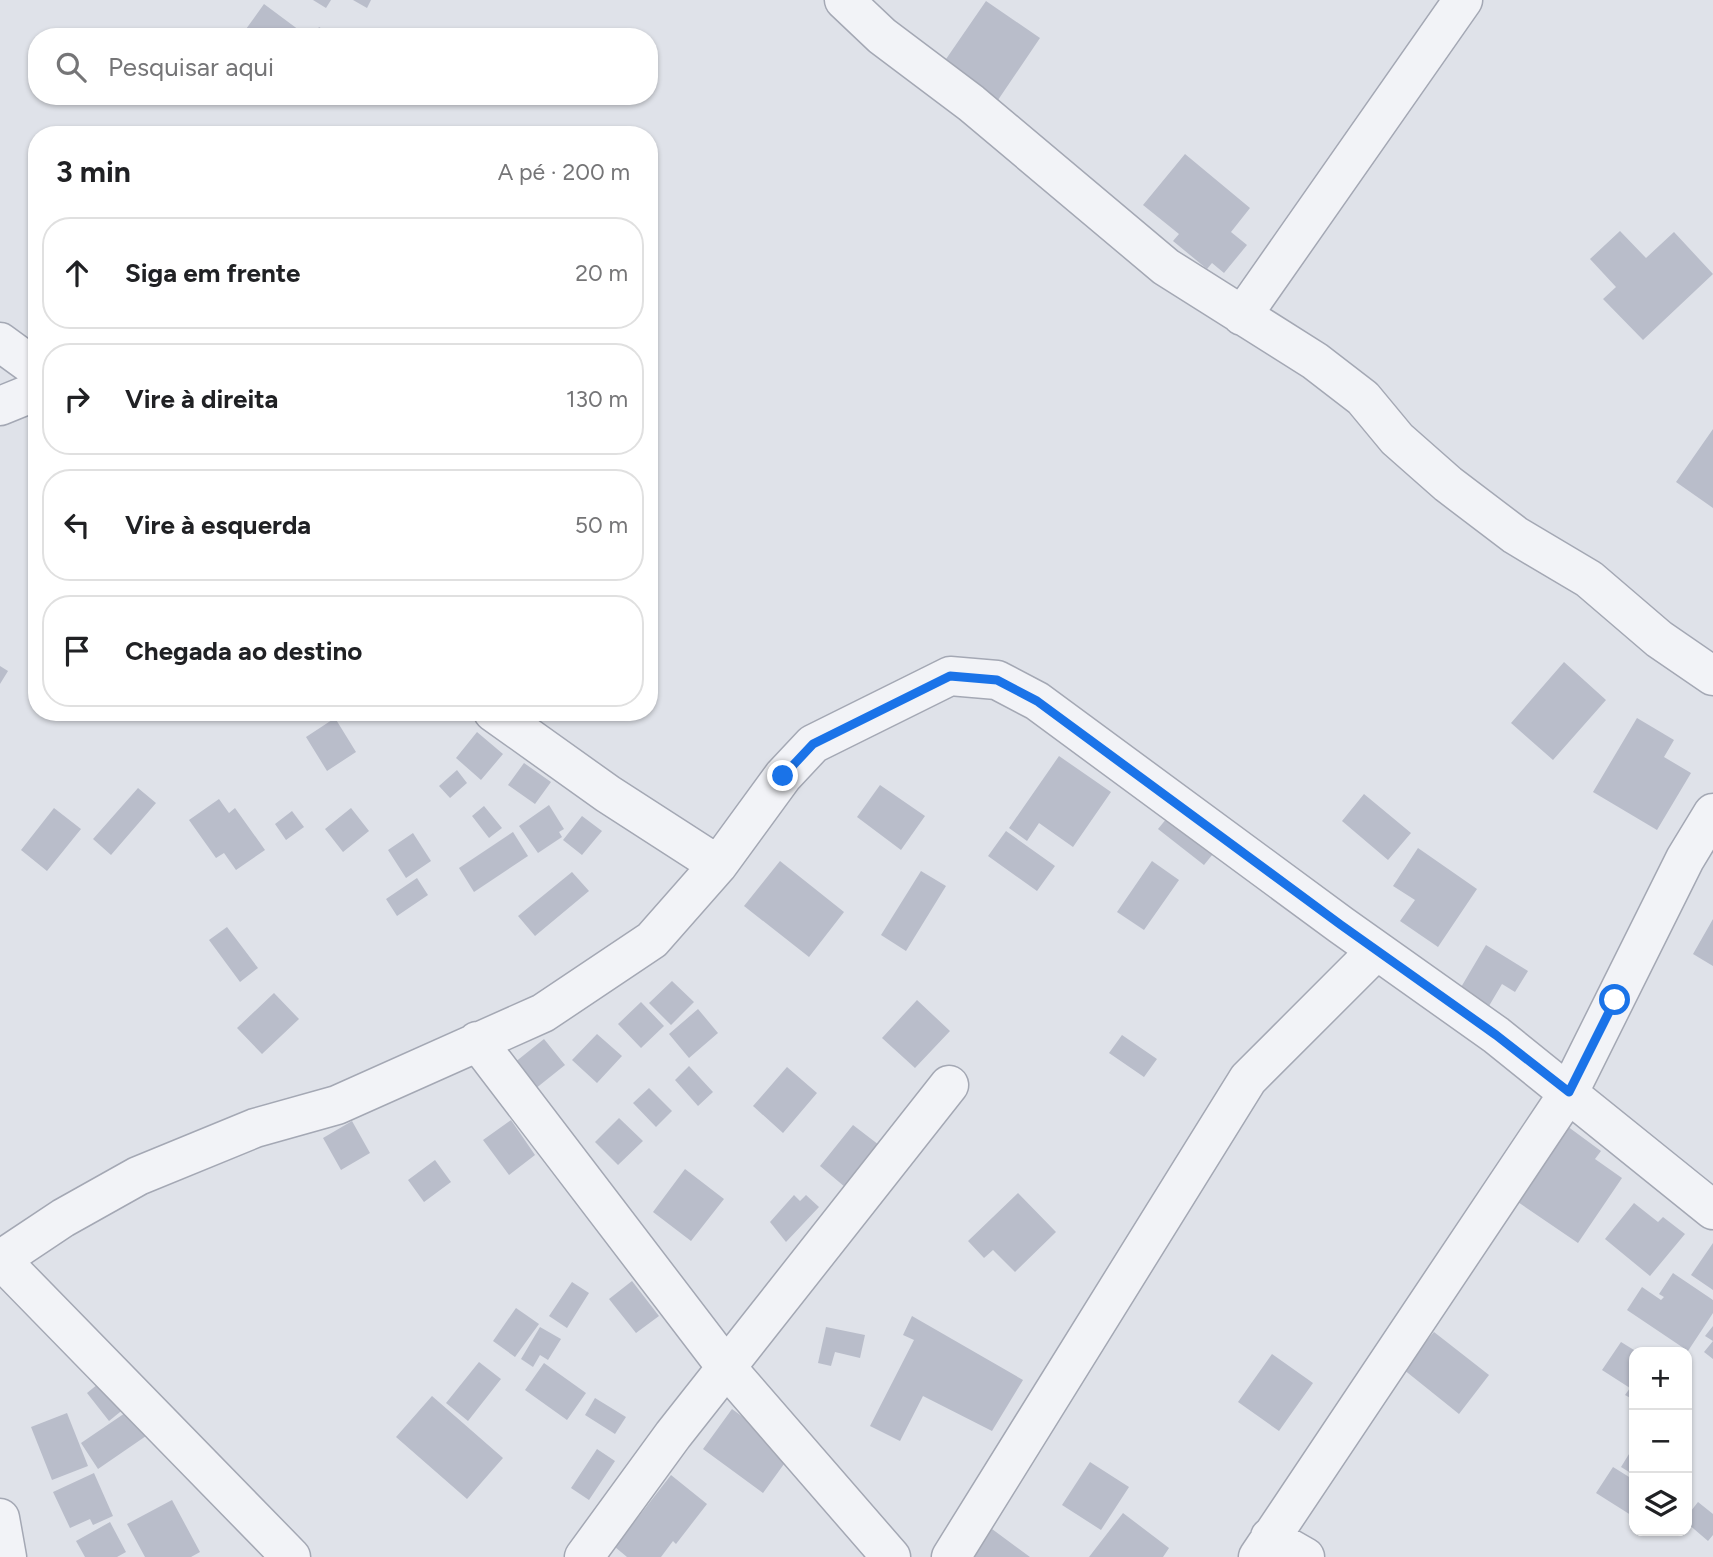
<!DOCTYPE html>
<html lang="pt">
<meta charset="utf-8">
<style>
:root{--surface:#fff;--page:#f2f2f2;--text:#202124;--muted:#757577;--line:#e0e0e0}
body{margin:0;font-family:Figtree,sans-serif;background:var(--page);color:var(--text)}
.controls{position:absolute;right:21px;bottom:21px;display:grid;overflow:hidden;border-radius:14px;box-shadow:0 2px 5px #0004}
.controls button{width:63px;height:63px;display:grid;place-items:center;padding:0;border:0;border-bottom:2px solid var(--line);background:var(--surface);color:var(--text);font:35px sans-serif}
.stop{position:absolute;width:21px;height:21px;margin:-16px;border:5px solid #1a73e8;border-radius:50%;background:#fff}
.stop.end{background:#1a73e8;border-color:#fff;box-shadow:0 2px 7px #0008}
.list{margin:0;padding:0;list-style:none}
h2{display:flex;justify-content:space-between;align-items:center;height:91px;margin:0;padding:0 28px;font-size:30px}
h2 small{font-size:23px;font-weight:400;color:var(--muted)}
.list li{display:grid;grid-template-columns:46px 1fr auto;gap:21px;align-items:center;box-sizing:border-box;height:112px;margin:0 14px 14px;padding:0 14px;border:2px solid var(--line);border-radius:28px}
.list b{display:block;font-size:26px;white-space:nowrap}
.list em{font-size:23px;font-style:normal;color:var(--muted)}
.icon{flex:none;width:38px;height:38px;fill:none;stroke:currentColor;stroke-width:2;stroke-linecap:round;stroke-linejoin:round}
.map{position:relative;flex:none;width:1713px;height:1557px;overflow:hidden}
.search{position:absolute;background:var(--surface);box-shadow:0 2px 5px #0004;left:28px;top:28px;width:630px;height:77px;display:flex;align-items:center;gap:18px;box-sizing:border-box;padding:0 24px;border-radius:28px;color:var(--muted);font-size:26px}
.panel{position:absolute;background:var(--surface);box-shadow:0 2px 5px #0004;left:28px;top:126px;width:630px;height:595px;border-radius:28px}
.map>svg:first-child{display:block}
.building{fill:#b9bdca}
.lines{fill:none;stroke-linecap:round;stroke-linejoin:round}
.minor-casing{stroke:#a4a8b4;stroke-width:41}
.minor{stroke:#f2f3f7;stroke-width:38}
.route{stroke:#1a73e8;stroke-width:9}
</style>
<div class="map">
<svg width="1713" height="1557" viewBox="0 0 1713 1557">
<rect width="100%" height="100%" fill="#dfe2e9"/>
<path class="building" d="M313,0H331L326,8Z
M353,0H371L367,8Z
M986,1L1040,38L998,100L944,62Z
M264,4L303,33L300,37L241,36Z
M319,27L335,37H313Z
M1185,154L1250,208L1231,232L1247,245L1224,273L1212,263L1207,269L1173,241L1179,234L1143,205Z
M1620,231L1646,258L1674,232L1713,274L1643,340L1603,299L1616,287L1590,259Z
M1713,429V508L1676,482Z
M649,644L657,649L649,660Z
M1564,662L1606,700L1553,760L1511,723Z
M0,666L8,671L0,684Z
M335,718L356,752L327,771L306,737Z
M1637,718L1674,740L1664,757L1691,773L1657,830L1593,792Z
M477,732L503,754L481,780L456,758Z
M1059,756L1111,792L1073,847L1039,823L1027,841L1009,828Z
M524,763L551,782L535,804L508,785Z
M457,770L467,783L450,798L439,786Z
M880,785L925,816L901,850L857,817Z
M138,788L156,803L111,855L93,839Z
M1364,794L1411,833L1388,860L1342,821Z
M219,799L229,813L235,808L265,850L236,870L224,853L216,858L189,820Z
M549,805L564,829L559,832L562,837L538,853L519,826Z
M484,806L502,828L489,838L472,816Z
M1176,807L1221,844L1204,865L1158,829Z
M54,808L81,829L47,871L21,850Z
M351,808L369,831L343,852L325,829Z
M292,811L304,827L286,840L275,824Z
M582,816L602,831L582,855L563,840Z
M1006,831L1055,866L1037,891L988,856Z
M513,832L528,856L474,892L459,868Z
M413,833L431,861L406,878L388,850Z
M1418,848L1477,889L1438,947L1400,921L1415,900L1393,886Z
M780,861L844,912L809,957L744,906Z
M1152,861L1179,880L1144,930L1117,912Z
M921,871L946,886L906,951L881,935Z
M572,872L589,891L535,936L518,916Z
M417,878L428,895L397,916L386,899Z
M1713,919V966L1693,954Z
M227,927L258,968L240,982L209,940Z
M1486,945L1528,971L1515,992L1502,984L1486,1011L1457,994Z
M672,981L694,1002L671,1025L649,1003Z
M274,993L299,1019L262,1054L237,1028Z
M917,1000L950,1031L915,1068L882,1038Z
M641,1002L664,1026L641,1048L618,1024Z
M698,1009L718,1033L689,1058L669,1034Z
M597,1034L622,1056L597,1083L572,1060Z
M1122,1035L1157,1059L1144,1077L1109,1053Z
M544,1039L565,1065L535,1089L514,1063Z
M689,1066L713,1092L698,1106L675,1080Z
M787,1067L817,1093L783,1133L753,1106Z
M649,1088L672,1111L656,1127L633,1103Z
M619,1118L643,1141L618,1165L595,1142Z
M511,1120L535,1155L509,1175L483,1140Z
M352,1121L370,1153L341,1170L323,1138Z
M853,1125L879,1145L845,1187L820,1166Z
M1567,1126L1601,1151L1595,1159L1622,1178L1578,1243L1515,1200Z
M435,1160L451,1182L424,1202L408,1180Z
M685,1169L724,1199L691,1241L653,1212Z
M1018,1193L1056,1232L1015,1272L993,1250L984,1258L968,1241Z
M794,1195L800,1201L806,1195L819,1207L786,1242L770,1222Z
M1634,1203L1658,1222L1663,1217L1685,1234L1650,1276L1605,1239Z
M1713,1243V1290L1691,1275Z
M1673,1273L1713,1300V1313L1688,1351L1627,1310L1642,1287L1661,1300L1664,1297L1659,1294Z
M632,1281L659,1316L636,1333L609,1299Z
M572,1282L589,1293L567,1328L549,1316Z
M516,1308L539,1324L515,1357L493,1341Z
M912,1316L1023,1380L992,1431L923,1396L900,1441L870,1426L914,1340L903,1335Z
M1713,1326V1359L1704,1352L1713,1341L1705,1336Z
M540,1327L561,1339L548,1360L540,1355L533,1367L521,1359Z
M826,1327L865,1335L860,1358L835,1352L831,1366L818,1363Z
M1434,1332L1489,1375L1459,1414L1403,1369Z
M1621,1342L1634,1350V1400L1625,1395L1630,1388L1602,1370Z
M1272,1354L1313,1383L1279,1431L1238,1402Z
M479,1362L501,1379L468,1421L446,1403Z
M544,1363L586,1393L567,1420L525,1390Z
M103,1380L125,1408L109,1421L87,1393Z
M432,1396L503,1458L467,1499L396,1437Z
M595,1398L626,1417L615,1434L585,1415Z
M732,1409L792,1453L763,1493L703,1449Z
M128,1411L146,1436L98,1469L81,1443Z
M67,1413L88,1466L52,1480L31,1427Z
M1634,1446V1475L1621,1467Z
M597,1449L615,1461L589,1500L571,1488Z
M1090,1462L1129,1487L1101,1530L1062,1505Z
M1613,1467L1634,1480V1517L1596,1493Z
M94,1473L113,1516L93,1525L90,1519L70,1528L53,1492Z
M671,1475L707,1504L676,1544L673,1541L661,1557H627L615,1547Z
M172,1500L200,1552L191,1557H145L127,1524Z
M1698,1502L1713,1514V1535L1708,1541L1687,1523V1516Z
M1123,1513L1169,1548L1163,1557H1089Z
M110,1522L126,1552L117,1557H85L76,1541Z
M992,1529L1030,1557H973Z"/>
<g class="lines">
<g class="minor-casing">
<path id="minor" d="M844,0L882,36L971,103L1166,267L1315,361L1363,398L1397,439L1448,484L1515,535L1589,579L1659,639L1713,676
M1242,316L1463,0
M0,342L37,369
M0,406L37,391
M493,712L608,794L718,865
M477,1041L726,1367L891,1557
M0,1259L291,1557
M0,1260L63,1218L138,1176L255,1128L337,1105L543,1013L652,940L718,865L783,776L813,744L950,676L997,680L1037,701L1341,925L1496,1035L1713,1210
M0,1518L7,1557
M1270,1537L1305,1557
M584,1557L673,1435L949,1085
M951,1557L1248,1079L1376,951
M1258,1557L1569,1092L1685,859L1713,813"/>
</g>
<use href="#minor" class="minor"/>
</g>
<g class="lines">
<path class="route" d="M783,776L813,744L950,676L997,680L1037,701L1341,925L1496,1035L1569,1092L1615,1000"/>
</g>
</svg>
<div class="controls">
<button>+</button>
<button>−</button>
<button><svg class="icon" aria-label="layers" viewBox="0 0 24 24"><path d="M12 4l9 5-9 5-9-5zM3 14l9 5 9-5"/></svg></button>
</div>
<div class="stop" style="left:1615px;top:1000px"></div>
<div class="stop end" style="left:783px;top:776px"></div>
<div class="search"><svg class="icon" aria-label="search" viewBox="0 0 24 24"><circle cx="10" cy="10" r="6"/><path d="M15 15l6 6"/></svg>Pesquisar aqui</div>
<section class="panel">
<h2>3 min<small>A pé · 200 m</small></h2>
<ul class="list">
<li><svg class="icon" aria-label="ahead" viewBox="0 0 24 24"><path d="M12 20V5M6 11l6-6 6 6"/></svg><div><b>Siga em frente</b></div><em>20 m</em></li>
<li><svg class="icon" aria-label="right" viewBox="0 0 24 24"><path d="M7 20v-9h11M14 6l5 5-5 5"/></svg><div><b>Vire à direita</b></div><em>130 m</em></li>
<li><svg class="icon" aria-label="left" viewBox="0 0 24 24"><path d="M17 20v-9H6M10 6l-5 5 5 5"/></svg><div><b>Vire à esquerda</b></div><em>50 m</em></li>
<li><svg class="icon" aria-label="arrive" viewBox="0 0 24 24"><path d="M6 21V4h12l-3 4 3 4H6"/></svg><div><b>Chegada ao destino</b></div></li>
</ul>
</section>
</div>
